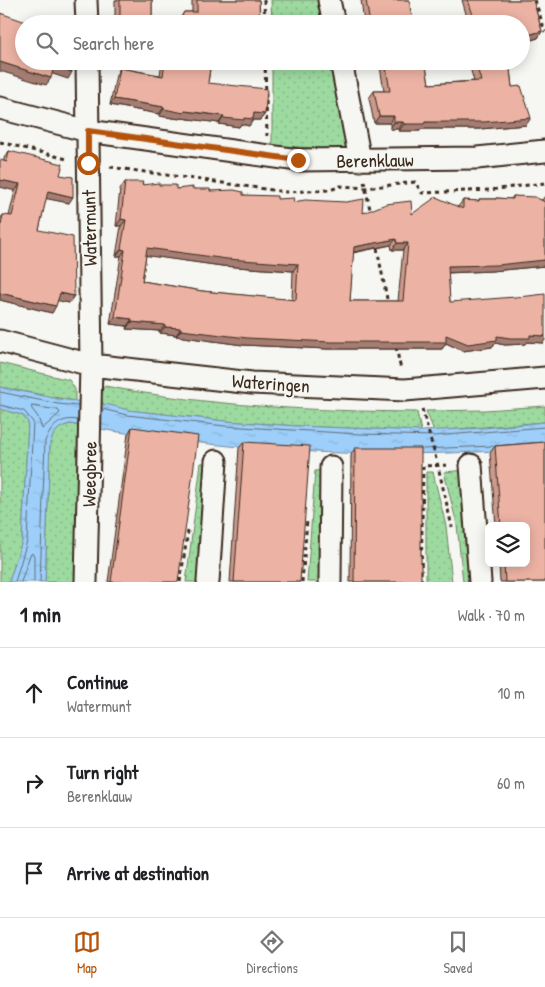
<!DOCTYPE html>
<meta charset="utf-8">
<style>
:root{--surface:#fff;--page:#f6f6f6;--text:#202124;--muted:#757577;--line:#e0e0e0;--accent:#b45309}
body{margin:0;font-family:"Patrick Hand",sans-serif;background:var(--page);color:var(--text)}
.controls{position:absolute;right:15px;bottom:15px;display:grid;overflow:hidden;border-radius:8px;box-shadow:0 2px 12px #0003}
.controls button{width:45px;height:45px;display:grid;place-items:center;padding:0;border:0;border-bottom:1px solid var(--line);background:var(--surface);color:var(--text);font:25px sans-serif}
.stop{position:absolute;width:15px;height:15px;margin:-11px;border:4px solid #b45309;border-radius:50%;background:#fff}
.stop.end{background:#b45309;border-color:#fff;box-shadow:0 1px 5px #0008}
.list{margin:0;padding:0;list-style:none}
h2{display:flex;justify-content:space-between;align-items:center;height:65px;margin:0;padding:0 20px;font-size:21px}
h2 small{font-size:16px;font-weight:400;color:var(--muted)}
.list li{display:grid;grid-template-columns:32px 1fr auto;gap:15px;align-items:center;box-sizing:border-box;height:90px;padding:0 20px;border-top:1px solid var(--line)}
.list b{display:block;font-size:19px;white-space:nowrap}
.list p{margin:0;font-size:16px;white-space:nowrap;color:var(--muted)}
.list em{font-size:16px;font-style:normal;color:var(--muted)}
.icon{flex:none;width:28px;height:28px;fill:none;stroke:currentColor;stroke-width:2;stroke-linecap:round;stroke-linejoin:round}
.map{position:relative;flex:none;width:545px;height:582px;overflow:hidden}
.search{position:absolute;background:var(--surface);box-shadow:0 2px 12px #0003;left:15px;right:15px;top:15px;height:55px;display:flex;align-items:center;gap:12px;box-sizing:border-box;padding:0 18px;border-radius:28px;color:var(--muted);font-size:19px}
.sheet{height:335px;background:var(--surface)}
nav{display:flex;justify-content:space-around;align-items:center;box-sizing:border-box;height:70px;border-top:1px solid var(--line);background:var(--surface);font-size:14px;color:var(--muted)}
nav a{display:grid;justify-items:center;gap:2px}
nav .on{color:var(--accent)}
.map>svg:first-child{display:block}
.green{fill:url(#green-dots);stroke:#6c825f}
.water{fill:url(#water-ripples);stroke:#768da2}
.lines{fill:none;stroke-linecap:round;stroke-linejoin:round}
.shore{stroke:#626c76;stroke-width:1}
.minor-casing{stroke:#3b2a1e;stroke-width:25}
.path{stroke:#3b2a1e;stroke-width:3;stroke-dasharray:4 4;stroke-linecap:butt}
.minor{stroke:#f6f6f2;stroke-width:21}
.wall{fill:#cb9a8d;stroke:#3b2a1e;fill-rule:evenodd}
.shaded-wall{fill:#a57d73;stroke:#3b2a1e}
.building{fill:#ecb3a4;stroke:#3b2a1e;fill-rule:evenodd}
.route{stroke:#b45309;stroke-width:6}
.labels{text-anchor:middle;dominant-baseline:central;stroke-width:4;stroke-linejoin:round;paint-order:stroke}
.street-label{font-size:19px;fill:#3b2a1e;stroke:#f6f6f2}
</style>
<div class="map">
<svg width="545" height="582" viewBox="0 0 545 582">
<defs>
<pattern id="green-dots" width="8" height="8" patternUnits="userSpaceOnUse" patternTransform="scale(1.25)"><rect width="8" height="8" fill="#9ddaa0"/><path d="M2 2h.1M6 6h.1" fill="none" stroke="#88bb89" stroke-width="1.8" stroke-linecap="round"/></pattern>
<pattern id="water-ripples" width="26" height="14" patternUnits="userSpaceOnUse" patternTransform="scale(1.25)"><rect width="26" height="14" fill="#9dcffa"/><path d="M2 4q2-2 4 0t4 0M15 11q2-2 4 0t4 0" fill="none" stroke="#88b2d6"/></pattern>
</defs>
<rect width="100%" height="100%" fill="#f6f6f2"/>
<filter id="ink" filterUnits="userSpaceOnUse"><feTurbulence type="fractalNoise" baseFrequency=".02" numOctaves="2"/><feDisplacementMap in="SourceGraphic" scale="10" xChannelSelector="R" yChannelSelector="G"/><feConvolveMatrix kernelMatrix="1 2 1 2 8 2 1 2 1" color-interpolation-filters="sRGB"/></filter>
<g filter="url(#ink)">
<path class="green" d="M271,0H324L329,24H272Z
M272,61H335L350,151L272,145Z
M0,363L69,380L75,389V401L0,387Z
M105,386C207,406 313,411 417,412L421,431L297,426L225,421L128,410L102,404L100,392Z
M545,406V422L434,431L426,411L485,410Z
M0,409L22,415L28,422L22,541L9,582H0Z
M70,424L80,426L75,582H45L50,442C55,431 58,427 70,424Z
M201,463H212L204,582H186Z
M326,470L325,582H307L315,471Z
M467,470L475,582H463L457,525L444,472Z
M426,472H433L446,526L452,582H426Z"/>
<path class="water" d="M0,387L59,399L110,405L128,410L225,421L297,426L421,431L483,428L545,422V448C462,454 379,456 295,451C220,447 145,437 70,424C58,427 55,431 50,442L45,582H9L22,541L28,422L22,415L0,409Z"/>
<g class="lines">
<path class="shore" d="M0,392L58,404L78,406
M0,405L24,411L33,422L27,541L15,582
M32,406L58,410L60,413L42,429L38,417L32,409Z
M102,409L127,415L225,426L360,434L434,436L545,427
M423,449L493,446
M21,582L30,555L32,553L34,556V582
M40,582L45,441C52,426 60,417 78,420"/>
<g class="minor-casing">
<path id="minor" d="M86,0L87,24
M329,0L334,24
M341,61L360,160
M0,108L88,131L298,160L477,158L545,151
M0,341L91,365L252,383L405,390L545,378
M471,465L480,582
M86,582L91,365L87,61
M208,582L216,461
M330,582L331,467"/>
</g>
<path class="path" d="M264,0L265,24
M535,0L545,32
M297,24L312,22
M265,61L267,136
M0,142L67,159
M110,167L286,192L330,190L341,186L366,188L415,182L422,193L490,190L545,183
M364,181L371,214
M377,248L388,304
M396,347L401,370
M422,409L438,466L452,527
M180,582L188,531
M302,582L307,520
M421,582L423,466L451,465"/>
<use href="#minor" class="minor"/>
</g>
<path class="wall" d="M115,0H152V24H115Z
M192,0H259L260,24H177L184,12H192Z
M361,0H409L413,24H364Z
M462,0H533L542,31L538,38L521,43V24H469Z
M162,61H211L208,83L265,114L260,120H253L249,126L241,124L239,127L219,124V123L198,120L181,118L180,119L159,116V114L110,105L116,75L120,68L160,75Z
M379,61H425L429,84L474,81L468,61H509L512,87L526,125L480,129H421L420,131H399V129H390V123H374L369,98L374,91H384Z
M9,151L60,175L69,203L46,198L39,230L69,303L58,300L52,313L0,300V219L3,215L9,216L15,191L4,161V158Z
M125,182L142,185H159L176,189H193L277,199L363,213L412,214L458,207L463,200L478,201L479,199H495L496,198L511,199L513,196L542,200L545,196V266L492,271L448,273L450,302L543,343L527,342L525,344L505,345L495,343L492,347L463,351L446,343L442,349H327L243,345L176,336V335L160,333V331L126,329L127,326L110,324L121,256H116L121,226H116L120,189ZM391,245L392,250H403L398,301H350L353,253ZM146,255L222,266L293,271L292,300L202,291L142,281Z
M132,427L178,582H108L128,434Z
M244,442L300,582H230L239,448Z
M545,442V582H500L499,563H526V526H496L490,453L495,446Z
M355,448L421,582H350L351,455Z"/>
<path class="shaded-wall" d="M542,31L538,38L521,43V37Z
M0,62L51,78L46,85L0,71Z
M54,66L72,72L68,79L50,73Z
M114,99L164,107L159,114L110,105Z
M164,109L185,111L224,116L219,123L181,118L180,119L159,116Z
M254,113L265,114L260,120H253L249,126L241,124L239,127L219,124L223,118H244Z
M379,116H394L390,123H374Z
M531,118L526,125L480,129H421L420,131H399L404,124L425,122Z
M394,122H403L399,129H390Z
M0,180L20,184L15,191L0,187Z
M48,191L73,197L69,203L43,198Z
M121,219L126,220L121,226H116Z
M396,239L391,245L349,253L354,247Z
M397,243H408L403,250H392Z
M147,248L298,264L293,271L222,266L142,255Z
M121,249L125,250L121,256H116Z
M545,260V266L492,271L443,273L448,266Z
M0,293L56,306L52,313L0,300Z
M60,293L74,296L69,303L55,300Z
M115,317L132,319L127,326L110,324Z
M131,322L165,325L160,331L126,329Z
M165,327L181,328L176,335L160,333Z
M181,330L446,335H530L545,336V340L543,343L527,342L525,344L505,345L495,343L492,347L463,351L446,343L442,349H327L243,345L176,336Z"/>
<path class="building" d="M120,0H152V24H120Z
M197,0H259L260,24H178L184,12H197Z
M366,0H409L413,24H370Z
M468,0H533L542,31L521,37V24H476Z
M0,13L26,22V24H24V31L23,35H24V61H72V72L54,66L51,78L0,62Z
M165,61H211L208,83L267,89L265,114L254,113L253,119L244,118V120L223,118L224,116L202,113L185,111L184,113L164,109V107L114,99L120,68L163,76Z
M385,61H425L429,84L481,81L475,61H509L512,87L521,86L531,118L484,122H425L424,124H404L403,122H394V116H379L374,91H390Z
M9,151L63,164L60,175L73,177V197L48,191L39,230L73,237L74,296L60,293L56,306L0,293V225H1L3,215L12,216L20,184L0,180V160L7,162Z
M125,182H143L142,185L159,183V185H176V189L193,187V189H210V191L234,190L243,192V195L277,196V199L294,198L293,202L305,200L346,202L364,199L363,213L386,204L411,201L412,214L436,197L463,209V200L479,201V199H496V198L513,199V196L535,197L545,202V260L497,265L448,266L450,302L528,296L545,294V336L530,335V338H510L497,336V340L468,344L446,335V342H331L247,338L181,330V328L165,327V325L131,322L132,319L115,317L125,250L121,249L126,220L121,219ZM396,239L397,243H408L403,301H350L354,247ZM147,248L227,259L298,264L296,300L202,291L142,281Z
M132,427L198,436L178,582H111Z
M244,442L310,446L300,582H234Z
M545,442V582H505L504,563H526V526H501L495,446Z
M355,448H421V582H354Z"/>
</g>
<g class="lines" filter="url(#ink)">
<path class="route" d="M88,163V131L298,160"/>
</g>
<g class="labels">
<g class="street-label">
<text transform="translate(375 160) rotate(-1)">Berenklauw</text>
<text transform="translate(89 228) rotate(-91)">Watermunt</text>
<text transform="translate(271 383) rotate(4)">Wateringen</text>
<text transform="translate(89 474) rotate(-89)">Weegbree</text>
</g>
</g>
</svg>
<div class="controls">
<button><svg class="icon" aria-label="layers" viewBox="0 0 24 24"><path d="M12 4l9 5-9 5-9-5zM3 14l9 5 9-5"/></svg></button>
</div>
<div class="stop" style="left:88px;top:163px"></div>
<div class="stop end" style="left:298px;top:160px"></div>
<div class="search"><svg class="icon" aria-label="search" viewBox="0 0 24 24"><circle cx="10" cy="10" r="6"/><path d="M15 15l6 6"/></svg>Search here</div>
</div>
<section class="sheet">
<h2>1 min<small>Walk · 70 m</small></h2>
<ul class="list">
<li><svg class="icon" aria-label="ahead" viewBox="0 0 24 24"><path d="M12 20V5M6 11l6-6 6 6"/></svg><div><b>Continue</b><p>Watermunt</p></div><em>10 m</em></li>
<li><svg class="icon" aria-label="right" viewBox="0 0 24 24"><path d="M7 20v-9h11M14 6l5 5-5 5"/></svg><div><b>Turn right</b><p>Berenklauw</p></div><em>60 m</em></li>
<li><svg class="icon" aria-label="arrive" viewBox="0 0 24 24"><path d="M6 21V4h12l-3 4 3 4H6"/></svg><div><b>Arrive at destination</b></div></li>
</ul>
</section>
<nav>
<a class="on"><svg class="icon" aria-label="map" viewBox="0 0 24 24"><path d="M3 6l6-2 6 2 6-2v14l-6 2-6-2-6 2zM9 4v14M15 6v14"/></svg>Map</a>
<a><svg class="icon" aria-label="directions" viewBox="0 0 24 24"><path d="M12 3l9 9-9 9-9-9zM9 14v-3h6M13 9l2 2-2 2"/></svg>Directions</a>
<a><svg class="icon" aria-label="saved" viewBox="0 0 24 24"><path d="M7 4h10v16l-5-4-5 4z"/></svg>Saved</a>
</nav>
